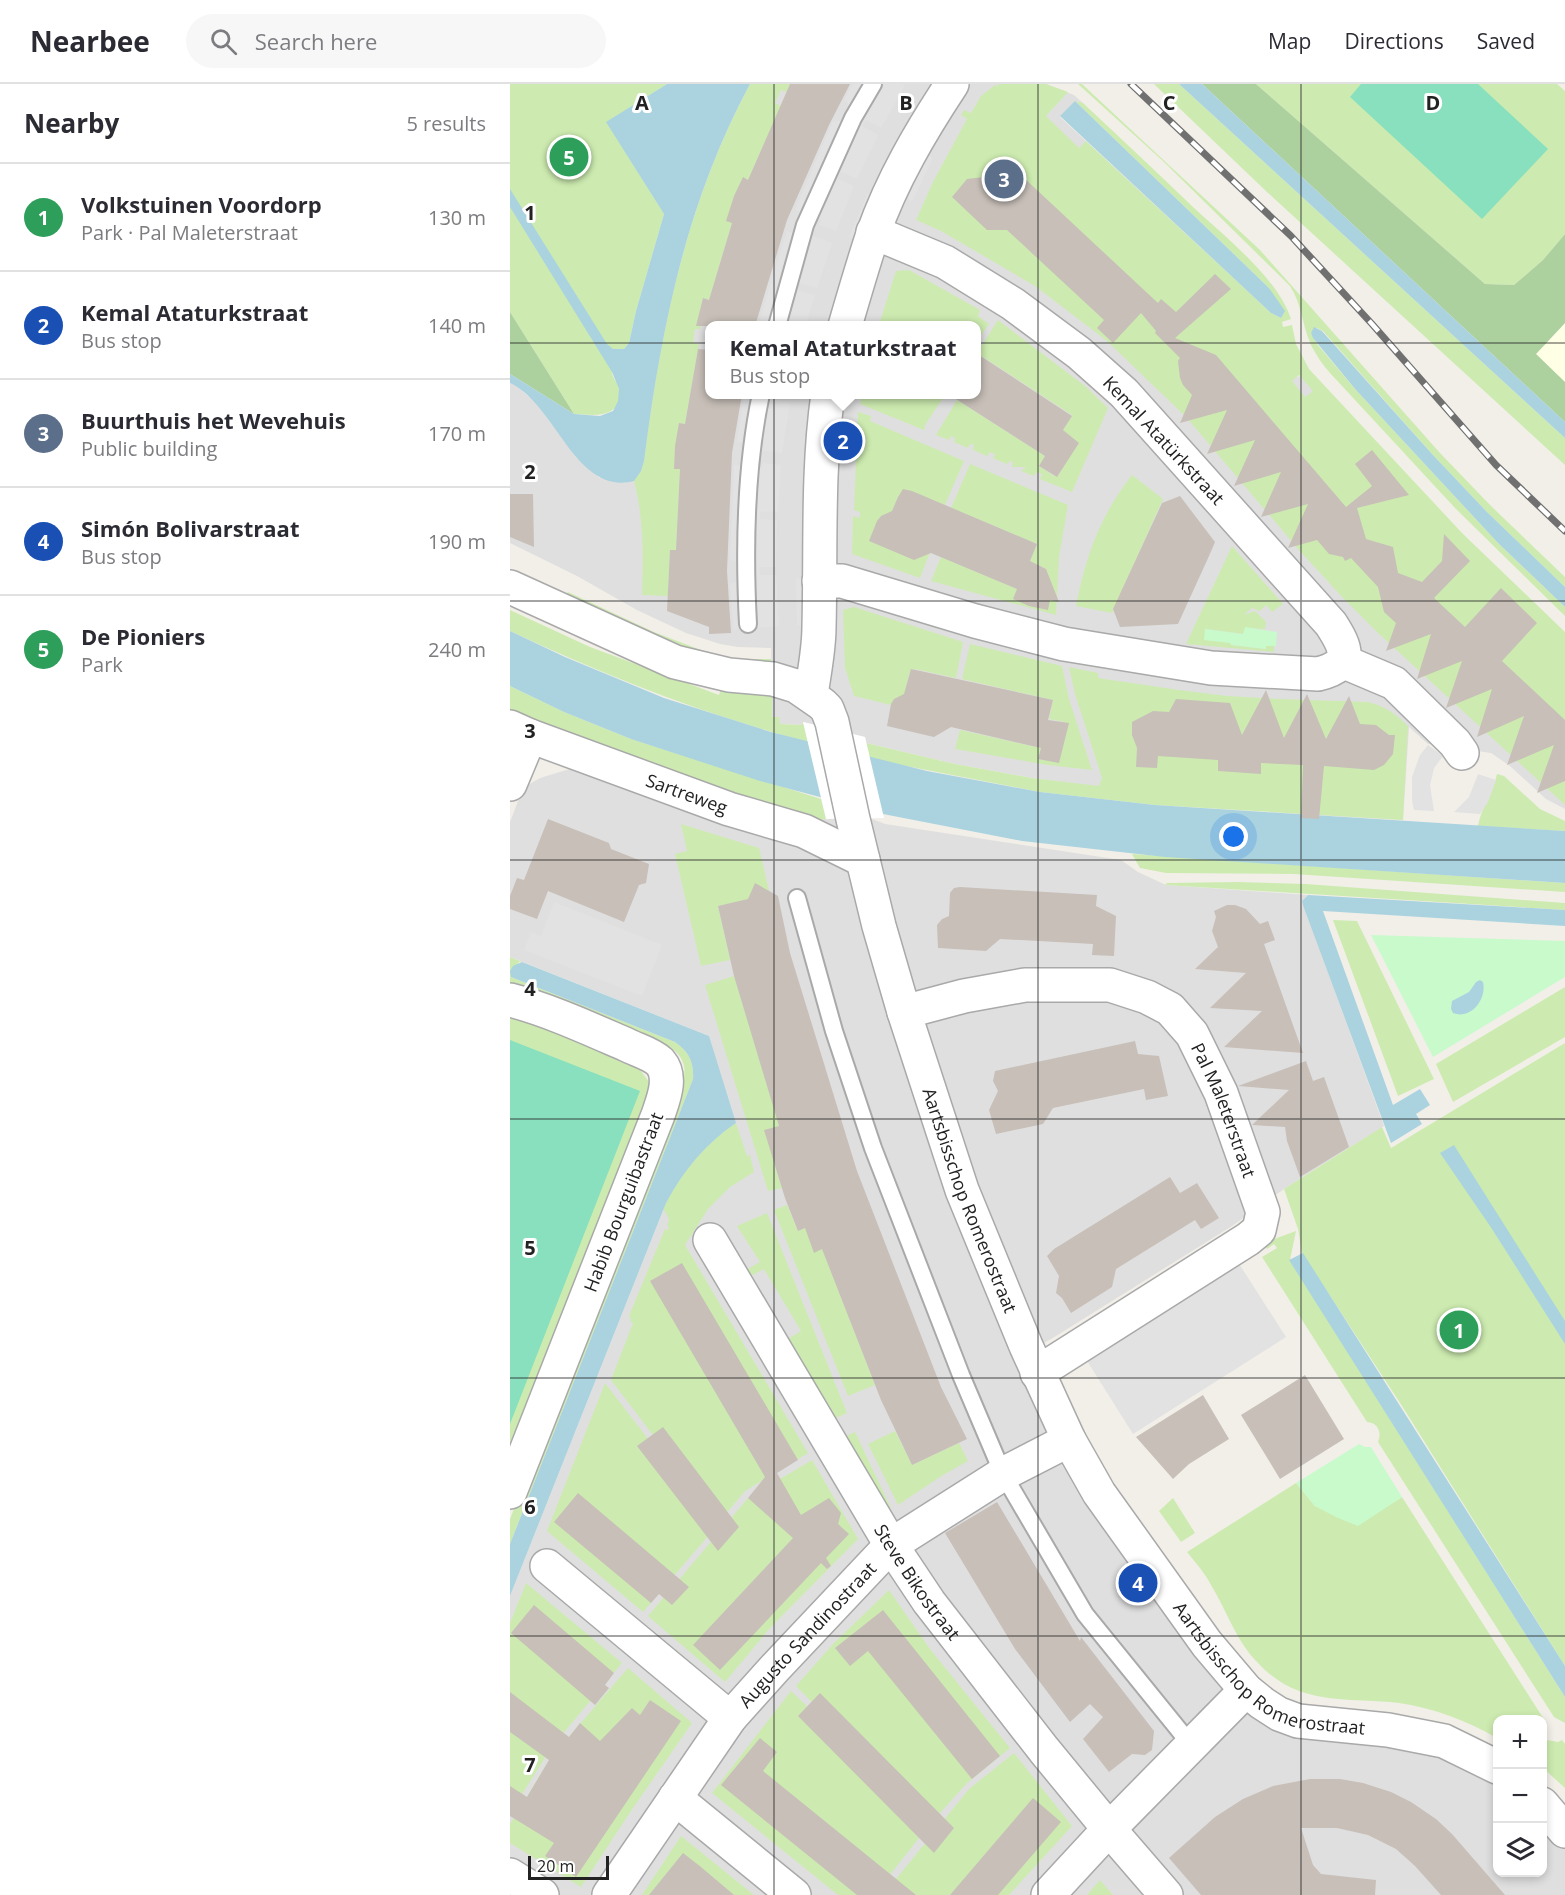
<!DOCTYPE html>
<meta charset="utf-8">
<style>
:root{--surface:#fff;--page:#f7f7f7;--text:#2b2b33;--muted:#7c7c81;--line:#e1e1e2;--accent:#7c3aed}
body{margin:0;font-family:"Open Sans",sans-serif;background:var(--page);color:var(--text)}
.controls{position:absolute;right:18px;bottom:18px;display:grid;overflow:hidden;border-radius:12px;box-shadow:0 3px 9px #0003}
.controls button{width:54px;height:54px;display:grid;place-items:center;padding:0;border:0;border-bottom:2px solid var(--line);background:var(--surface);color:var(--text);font:30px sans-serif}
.scale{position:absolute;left:18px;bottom:15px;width:81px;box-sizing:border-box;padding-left:6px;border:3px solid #222;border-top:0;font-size:16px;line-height:21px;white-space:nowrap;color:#222;-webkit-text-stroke:4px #fff;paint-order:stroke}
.you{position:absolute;left:724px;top:753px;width:21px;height:21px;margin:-15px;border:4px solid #fff;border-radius:50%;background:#1a73e8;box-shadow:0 0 0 9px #1a73e833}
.badge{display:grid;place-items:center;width:39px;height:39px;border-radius:50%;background:var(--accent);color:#fff;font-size:20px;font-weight:700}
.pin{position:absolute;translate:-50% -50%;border:3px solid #fff;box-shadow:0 2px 6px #0006}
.popup{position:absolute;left:195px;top:237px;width:276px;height:78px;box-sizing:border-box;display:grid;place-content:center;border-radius:12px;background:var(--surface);filter:drop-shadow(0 2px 4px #0005);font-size:20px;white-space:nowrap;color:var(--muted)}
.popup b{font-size:22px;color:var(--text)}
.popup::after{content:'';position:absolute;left:50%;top:100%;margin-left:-12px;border:12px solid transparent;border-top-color:var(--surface)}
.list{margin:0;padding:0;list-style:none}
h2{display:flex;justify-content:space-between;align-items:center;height:78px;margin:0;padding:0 24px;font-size:26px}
h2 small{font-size:20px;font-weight:400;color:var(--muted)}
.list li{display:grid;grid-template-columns:39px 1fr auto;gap:18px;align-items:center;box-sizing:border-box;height:108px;padding:0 24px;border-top:2px solid var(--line)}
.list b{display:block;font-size:22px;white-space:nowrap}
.list p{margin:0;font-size:20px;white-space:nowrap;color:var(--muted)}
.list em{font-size:20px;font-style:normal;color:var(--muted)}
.icon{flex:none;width:33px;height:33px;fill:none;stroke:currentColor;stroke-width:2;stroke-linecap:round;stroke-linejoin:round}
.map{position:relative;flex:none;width:1055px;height:1811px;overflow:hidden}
header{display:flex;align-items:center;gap:36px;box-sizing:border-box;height:84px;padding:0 30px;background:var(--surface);border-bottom:2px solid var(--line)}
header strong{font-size:28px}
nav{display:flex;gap:33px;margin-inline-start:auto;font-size:21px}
.search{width:420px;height:54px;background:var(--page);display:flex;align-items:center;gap:15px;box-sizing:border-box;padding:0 21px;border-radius:33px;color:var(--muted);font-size:22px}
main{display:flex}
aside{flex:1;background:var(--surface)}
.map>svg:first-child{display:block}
.residential{fill:#e0dfdf;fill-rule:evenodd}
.education{fill:#ffffe5}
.grass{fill:#cdebb0;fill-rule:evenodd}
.forest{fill:#add19e}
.park{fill:#c8facc}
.pitch{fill:#88e0be}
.parking{fill:#e2e2e2}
.water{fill:#aad3df}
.pier{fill:#fff}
.building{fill:#c7bfb8}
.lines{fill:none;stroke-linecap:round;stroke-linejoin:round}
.service-casing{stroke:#a9a9a9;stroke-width:20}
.minor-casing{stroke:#a9a9a9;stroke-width:36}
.tertiary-casing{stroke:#a9a9a9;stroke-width:36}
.service{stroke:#fff;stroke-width:16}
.minor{stroke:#fff;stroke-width:33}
.tertiary{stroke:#fff;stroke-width:33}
.rail-casing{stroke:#707070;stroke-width:7}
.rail{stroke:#fff;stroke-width:4.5;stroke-dasharray:14;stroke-linecap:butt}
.grid{fill:none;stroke:#222;stroke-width:1.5;stroke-opacity:0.55}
.labels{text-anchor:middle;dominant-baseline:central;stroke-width:6;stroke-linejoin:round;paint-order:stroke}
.street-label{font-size:18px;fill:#222;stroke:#fff}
.grid-label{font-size:20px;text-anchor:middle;font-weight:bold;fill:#222;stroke:#fff;stroke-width:6;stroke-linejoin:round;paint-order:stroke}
</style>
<header>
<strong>Nearbee</strong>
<div class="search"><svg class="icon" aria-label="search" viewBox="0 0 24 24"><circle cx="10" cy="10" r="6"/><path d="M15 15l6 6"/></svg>Search here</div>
<nav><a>Map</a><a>Directions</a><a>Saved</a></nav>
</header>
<main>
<aside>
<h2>Nearby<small>5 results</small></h2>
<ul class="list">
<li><span class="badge" style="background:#2e9e5b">1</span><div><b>Volkstuinen Voordorp</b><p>Park · Pal Maleterstraat</p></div><em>130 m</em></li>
<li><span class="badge" style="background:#1a4fb4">2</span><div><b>Kemal Ataturkstraat</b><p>Bus stop</p></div><em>140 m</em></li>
<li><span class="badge" style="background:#5c6f8a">3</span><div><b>Buurthuis het Wevehuis</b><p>Public building</p></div><em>170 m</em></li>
<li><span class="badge" style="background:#1a4fb4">4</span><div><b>Simón Bolivarstraat</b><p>Bus stop</p></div><em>190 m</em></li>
<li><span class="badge" style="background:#2e9e5b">5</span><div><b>De Pioniers</b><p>Park</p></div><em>240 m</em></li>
</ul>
</aside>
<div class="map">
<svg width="1055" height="1811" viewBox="0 0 1055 1811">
<rect width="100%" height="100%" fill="#f2efe9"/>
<path class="residential" d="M240,0H536L564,11L573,19L565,18L550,33L761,229L770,234L786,293L791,292L843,354L845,352L855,364L862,366L951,465L1055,568V725L1036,715L1000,682L981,669L918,660L899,643L893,736L791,730L522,694L445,680L356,659L355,653L293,638L292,641L270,640L262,633L261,564L228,563L210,560L176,549L127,526L67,492L0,459V299L8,303L27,320L66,373L90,394ZM200,242H466V310H200Z
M96,674L306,737L315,735L311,715L375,740L611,776L628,788L656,801L798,811L792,817L874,1042L774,1105L722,1142L546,1252L510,1273L762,1638L932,1666L987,1697V1788H1032L1033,1738L1055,1763V1811H0V1512L156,1119L199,952L0,873V738L13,704L30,694Z"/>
<path class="education" d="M1055,239V298L1026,270Z"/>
<path class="grass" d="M0,0H157L97,38L154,130L126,227L119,259L114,265H102C102,272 101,281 102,289C103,295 109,300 109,306C112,336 83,331 64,330L0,228Z
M240,0H280L276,8L271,6L265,19L271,22L238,96L233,93L222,139L199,216L193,214L189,229L194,230L190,245H185L183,259L189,260L175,340L169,339L164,385H170L166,466H160L158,512L132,511C133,473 134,434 124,397L131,387L134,377C151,244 176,119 240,0Z
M489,0H536L558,8L536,32L569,64L576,57L580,61L761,229L771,234L759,204L565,17L573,19C610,54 647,88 683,123C714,152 768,194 781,235L772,238L773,243L782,241L786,260L799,285L953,450L1055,548V721L868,549L833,514L789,466L676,333L597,257L525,202L431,147L406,136L423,98L457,35L451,31L454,26L461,29L471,12L485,1L488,2ZM789,291L802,306V308L795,313L782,297Z
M568,0H572L750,166L930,369L981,422L1055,493V503L977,428L922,370L813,247L807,244L801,249L807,260L846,306L988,459L1055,523V532L945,424L820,289C812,280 806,271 801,261C792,241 792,220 780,202L654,78Z
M644,0H669L1055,354V381L757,108Z
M746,0H1047L1055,7V150L1033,176L1004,201L975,200Z
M399,186L470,226L468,232L479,240L467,257L466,242L369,241L386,187Z
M488,236L575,302L598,324L562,408L530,395L532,390L526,388L524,392L511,387L516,383H502L503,378L500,377L497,380L483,374L485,370L480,368L477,372L463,366L464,361L460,360L458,364L444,358L445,354L441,352L439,356L426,351L447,316L535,372L529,382L544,392H548L568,359L552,348L562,331L467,269Z
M352,311H414L421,315L435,311L415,341L414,346L350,320Z
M348,328L361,332L360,337L454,377L435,421L397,406L388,413L381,431L370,433L367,438L420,468L410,494L342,470L343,432L350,434V428L344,426Z
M460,380L558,421L549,473L546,531L421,497L431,473L507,505L537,489L536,485L520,477L527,460L441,424Z
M622,391L653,415L602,529L566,522C576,471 590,432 622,391Z
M722,462L773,520L762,528L756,521L750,527L742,524L734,531L745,527L756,538L755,545L735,544L734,550L695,545L721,559V561L755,565L756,562H764V568L676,560Z
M58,508L144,548L204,571L223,575H261L262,584L202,578L53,514Z
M344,523L453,558L446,594L405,585L399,590L394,613L381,621L344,612L335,584L333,526Z
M0,526L80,563L209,611L213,598L262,606V633H269L270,640L292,641L293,637L298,658C195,631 96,592 0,547Z
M460,560L552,582L559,615L582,686L538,681L445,665L450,646L531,664L528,675L549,678L558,642L555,638L539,635L543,616L452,595Z
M559,583L588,589V594L669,606L717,612L770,615L858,618C875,622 886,630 898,642L893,736L645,721L530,708L360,675L356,659L445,680L522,694L589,702L592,694L565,610Z
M0,602L54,628L121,655L311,715L316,735L306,737L0,635Z
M987,690L994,692L1030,725L1055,737V747L968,742C971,724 983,708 987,690Z
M171,740L249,764L260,811L208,822L220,876L191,882L165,770L177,767Z
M622,770L1055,799V808L784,790L656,789L630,784Z
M728,798L796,800L1055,819V826L655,801L657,799Z
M823,836L847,837L924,995L888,1012Z
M0,873L12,878H9L1,893L165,958C179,968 184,978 183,995L0,1460V1435L170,1005C177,989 177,975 161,964L0,901Z
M224,892L279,1072L263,1077L272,1104L258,1107L195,901Z
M1055,903V953L943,1018L926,980Z
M0,930L18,933L129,984L139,998L141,1009L0,1379Z
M1055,959V1582L892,1322L792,1169L788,1145L774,1105L872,1043L881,1064Z
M226,1039L237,1072L240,1071L244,1088L220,1103L198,1125L175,1161L298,1369L235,1407L209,1438L101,1296L123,1239L120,1237L121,1234L119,1232L155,1145L158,1146L159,1143L157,1142L159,1135L153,1124C170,1090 194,1060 226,1039Z
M277,1121L288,1147L303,1141L365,1301L338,1312L264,1126Z
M257,1129L337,1329L316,1338L270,1260L291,1247L254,1185L233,1196L229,1190L250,1178L227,1142Z
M786,1147L780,1176L1055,1613V1639L1044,1633L868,1358C872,1348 868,1339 857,1338L752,1173L767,1164L764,1160L757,1165L753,1159Z
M95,1299L206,1443L133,1528L37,1447Z
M385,1347L402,1381L449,1359L458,1377L433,1391L388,1421L358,1360Z
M345,1348L381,1424L377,1426L326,1357Z
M302,1376L348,1455L260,1544L215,1598L138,1532L238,1414Z
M786,1399L805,1422L848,1441L892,1413L1035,1637L1033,1642L1032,1636H987V1654C957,1637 924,1624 889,1619C835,1613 789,1623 748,1579C726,1557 717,1527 701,1501C695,1489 685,1478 677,1468Z
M663,1414L685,1449L671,1458L649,1427Z
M16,1499L112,1579L46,1658L0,1624V1539Z
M379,1506L420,1565L500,1664L457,1699L421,1739L286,1602L323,1560Z
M118,1584L182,1639L121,1727L71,1803L0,1759V1740L40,1675Z
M281,1607L303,1628L409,1754L364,1811H328L202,1709Z
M0,1632L42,1663L0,1729Z
M1033,1649L1037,1656L1048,1658L1052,1656L1055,1660V1704L1033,1684Z
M504,1669L562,1742L499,1811H373L459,1705Z
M171,1752L244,1811H132Z
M590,1796L603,1811H577Z"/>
<path class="forest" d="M692,0H746L975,200L1004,201L1033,176L1055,150V239L1026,270L1055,298V338Z
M0,228L64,330L0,290Z"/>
<path class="park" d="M735,543L767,548L766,562H756V565L721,561L720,559L694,556L695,545L733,550Z
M861,851L1055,857V893L923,973Z
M849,1360L855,1363H861L892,1413L848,1442L826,1433L805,1422L786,1399Z"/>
<path class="pitch" d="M851,0H968L1038,65L972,135L840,13Z
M0,956L130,1007L0,1340Z"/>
<path class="parking" d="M343,0H391L395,2L371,44L356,36L352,42L368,51L347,95L332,88L330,89L328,95L344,102L326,147L309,141L311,136L285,126L323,37L331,38L340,21L334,16Z
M417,70L423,74L402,117L396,114Z
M358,109L364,112L346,156L339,153Z
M277,147L297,155L299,150L322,159L307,204L289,199L288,204L289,207L305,211L296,241H256L249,238Z
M234,311H263V315L280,319L272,369L234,364V359L227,358Z
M253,379L271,381L268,428L251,427L250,429V435L267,436L266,483H250L249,485L250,491H266L269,542L223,546L220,499L228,498L227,478L220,476L224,381L252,384Z
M293,494L294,541H287L286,495Z
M918,661L933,672L924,684L920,701L924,727L904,726L902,716V693L910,671Z
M968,690L986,696L978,718L970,730L944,728L959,713Z
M44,818L152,861L132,912L14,866L21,848L31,852Z
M726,1175L776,1253L623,1350L574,1272Z"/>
<path class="water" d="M157,0H240C176,119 151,244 134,377L131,387L124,397C65,412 46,320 0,299V290L64,330L90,332L103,327L108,317L109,305L102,288L0,123V105L97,260L103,265H114L119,259L126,227L154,130L96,38Z
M669,0H692L1055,338V354Z
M565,17L759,204L775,227L771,234L761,229L550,32Z
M804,243L812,247L922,370L977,428L1055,503V523L988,459L846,306L803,254L801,249Z
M0,547L55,573L154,614L261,648L417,687L530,708L645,721L1055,747V799L655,773L512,757L373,730L250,697L121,655L54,628L0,602Z
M798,811L1055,826V842L813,827L883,1021L910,1005L920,1021L906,1030L912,1040L881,1059L794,824L792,817Z
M12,878L199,952L226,1039C196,1059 173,1087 156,1119L0,1512V1460L183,995C184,978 179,968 165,958L1,893L0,887L3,882Z
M970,896L973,898C977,915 961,936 943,929L941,925L942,917L959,908L966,898Z
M944,1061L1055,1237V1260L982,1145L930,1069Z
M793,1169L1055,1582V1613L779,1176Z"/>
<path class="pier" d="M293,638L355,653L374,734L316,735Z"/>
<path class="building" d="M280,0H340L319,41L277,136L245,242H186L193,214L199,216L222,139L216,137L224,112L233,93L238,96Z
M490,75L499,80L648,219L651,215L666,228L705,190L721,205L665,254L706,271L836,423L862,402L845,380L862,366L899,411L847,424L856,455L883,463L888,489L912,498L932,477L934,450L960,477L924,514L955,543L991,504L1027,539L992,577L1055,636V697L1027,709L1044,661L997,681L1014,632L967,653L982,605L936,624L952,577L907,595L921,550L876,567L886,539L874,528L868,503L841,474L835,477L833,473L819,470L807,456L778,464L798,420L751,433L771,388L724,402L745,356L697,370L717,326L670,339L682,311L673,301L670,294L668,277L670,274L645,249L646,247L631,229L603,259L587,244L594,236L497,146H477L442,113L457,95L474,93Z
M188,265L200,266V310H232L222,369L217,487L221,549L199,550V543L157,527L160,466H166L170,385H164L165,362L169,339L175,340Z
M466,269L562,332L553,346L569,359L547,393L529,382L535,372L438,310H466Z
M393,405L402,407L527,460L520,477L536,485L549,518L540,516L538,526L519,522L503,515L507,505L421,469L404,476L359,457L367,437L371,432L382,427L388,413Z
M0,410H23L24,463L0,453Z
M670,412L705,458L699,472L668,540L610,543L603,525L652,419Z
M401,585L543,616L538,636L559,639L549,679L528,675L531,664L441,643L424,653L377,642L381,620L384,615L394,610Z
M756,606L774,654L797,610L816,655L839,612L850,640L866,641L879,651H885L883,670L874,681L864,686L814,682L809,735L791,734L793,681L751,679V690L708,687V676L648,672L647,684L626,683L627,664L622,651V638L643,627L659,628L666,615L720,619L732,651Z
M38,735L99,759L101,765L139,780L136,799L129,801L114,838L38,807L27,835L0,825V812L7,794L14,796Z
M245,799L268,812L280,869L347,1087L431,1303L457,1355L402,1381L371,1316L312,1165L304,1169L295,1144L288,1147L275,1114L254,1046L269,1042L224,892L208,822L238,815Z
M450,803L587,811L586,822L606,832L604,872L582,871L583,860L490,855L476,867L428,864L427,841L432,835L439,832L440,809L444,804Z
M717,821H725L736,825L750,840L758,837L765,856L754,860L793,969L714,963L752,927L700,924L736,889L685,885L708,863L702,847L706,833L704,827Z
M625,957L628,970L649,972L658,1012L636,1016L634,1005L543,1024L533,1040L486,1050L479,1026L488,1007L483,997L485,987Z
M796,977L803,997L814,993L839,1063L790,1093L777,1057L775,1043L742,1041L779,1006L728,1002Z
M660,1093L670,1109L687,1099L709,1134L691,1145L685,1136L606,1185L602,1203L561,1229L552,1214L546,1209L549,1192L537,1172L544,1165Z
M172,1179L288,1376L267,1389L291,1431L319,1414L331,1429L328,1440L339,1450L316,1474L321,1482L317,1485L311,1479L210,1586L183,1561L283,1454L238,1414L255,1393L140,1197Z
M795,1291L834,1355L770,1395L731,1331Z
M693,1311L719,1355L679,1380L663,1395L626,1353Z
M153,1343L229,1443L208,1467L127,1362Z
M68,1409L179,1503L162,1521L149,1510L141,1519L44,1438Z
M487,1418L570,1557L571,1553L644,1647L642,1666L635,1671L622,1670L599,1688L573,1655L593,1633L580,1620L560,1638L505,1565L435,1449Z
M24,1521L104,1589L95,1601L99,1604L85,1621L1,1549Z
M373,1526L490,1672L462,1695L358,1567L340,1582L325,1564Z
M0,1608L59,1653L70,1639L90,1657L122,1624L130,1631L140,1616L171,1637L66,1793L35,1772L44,1759L0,1732V1702L17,1713L39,1676L0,1648Z
M310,1609L444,1744L424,1769L288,1632Z
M250,1654L267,1668L253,1687L406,1811H347L211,1701Z
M800,1695H830L853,1699L881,1708L901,1718L926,1735L942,1750L995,1811H931L905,1782L886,1765L858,1751L827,1744H791L803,1781L811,1790L866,1796L865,1811H691L659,1774L705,1733L733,1715L763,1702Z
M523,1714L551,1738L525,1768L488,1811H440Z
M173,1769L191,1783L224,1811H139Z"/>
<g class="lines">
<g class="service-casing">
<path id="service" d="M267,242L295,141L343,34L363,0
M238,540C234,464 235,385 251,310
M287,814L324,947L363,1064L451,1291L493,1390L575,1530L682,1662"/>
</g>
<g class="minor-casing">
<g id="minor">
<path d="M309,497H332L465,537L554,560L701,584L808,590C844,581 837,565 821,540L614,309L569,269L503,220L435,178L363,148"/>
<path d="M832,577L884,599L945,659L952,669"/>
<path d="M0,700L20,652"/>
<path d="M0,916C39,926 80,945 117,961C127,966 142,970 150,978C163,993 153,1016 148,1031L0,1408"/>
<path id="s1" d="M394,928L454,912L515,901H600L637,913L660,925L682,950L711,1009L753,1128L749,1146L738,1155L527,1289"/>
<path id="s2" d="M200,1156L381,1461L419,1518L534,1666L599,1745L656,1811"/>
<path d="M37,1482L220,1634"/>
<path d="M165,1714L284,1811"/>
<path d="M0,1791L32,1811"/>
<path id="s3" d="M99,1811L220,1634L264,1585L381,1461L493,1390L559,1356"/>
<path d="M538,1811L599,1745L736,1606"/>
</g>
</g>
<g class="tertiary-casing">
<g id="tertiary">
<path d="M335,242C344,211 353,180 363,150C382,96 411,47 442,0"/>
<path id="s4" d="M0,503L165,578L219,591L263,595L286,602L312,620L317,625L322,638L343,735L369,842L394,928L452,1106L516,1262L559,1356L589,1409L697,1560L736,1606L752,1619L769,1630L788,1637L878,1646L934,1657L987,1683"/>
<path d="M301,611C304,589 309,566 309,543C311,466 307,387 318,310"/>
<path id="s5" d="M0,643L20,652L219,725L294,747L353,776"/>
<path d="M1032,1720L1055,1747"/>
</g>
</g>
<use href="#service" class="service"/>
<use href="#minor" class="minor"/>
<use href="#tertiary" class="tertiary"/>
<g class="rail-casing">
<path id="rail" d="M621,0L781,152L862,240L986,381L1055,447"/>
</g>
<use href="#rail" class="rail"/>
</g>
<path class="grid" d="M264,0V1811M528,0V1811M791,0V1811M0,259H1055M0,517H1055M0,776H1055M0,1035H1055M0,1294H1055M0,1552H1055"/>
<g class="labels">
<g class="street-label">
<text transform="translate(654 356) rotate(47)">Kemal Atatürkstraat</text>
<text stroke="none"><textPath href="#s5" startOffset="189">Sartreweg</textPath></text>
<text stroke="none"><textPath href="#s1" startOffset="390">Pal Maleterstraat</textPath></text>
<text stroke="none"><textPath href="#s4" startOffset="856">Aartsbisschop Romerostraat</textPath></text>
<text transform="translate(113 1118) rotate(-69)">Habib Bourguibastraat</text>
<text stroke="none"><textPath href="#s2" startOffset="400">Steve Bikostraat</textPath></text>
<text stroke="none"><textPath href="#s3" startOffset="328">Augusto Sandinostraat</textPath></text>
<text stroke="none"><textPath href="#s4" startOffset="1432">Aartsbisschop Romerostraat</textPath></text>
</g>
</g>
<g class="grid-label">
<text x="132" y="26">A</text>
<text x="396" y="26">B</text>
<text x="659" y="26">C</text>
<text x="923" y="26">D</text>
<text x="20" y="136">1</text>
<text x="20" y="395">2</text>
<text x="20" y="654">3</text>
<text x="20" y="912">4</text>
<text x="20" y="1171">5</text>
<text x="20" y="1430">6</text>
<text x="20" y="1688">7</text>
</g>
</svg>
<div class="controls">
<button>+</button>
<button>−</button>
<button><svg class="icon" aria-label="layers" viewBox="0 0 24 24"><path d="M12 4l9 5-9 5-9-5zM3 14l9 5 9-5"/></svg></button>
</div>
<div class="scale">20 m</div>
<div class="you"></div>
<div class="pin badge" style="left:949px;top:1246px;background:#2e9e5b">1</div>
<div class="pin badge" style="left:333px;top:357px;background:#1a4fb4">2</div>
<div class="popup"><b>Kemal Ataturkstraat</b>Bus stop</div>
<div class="pin badge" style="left:494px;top:95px;background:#5c6f8a">3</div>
<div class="pin badge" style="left:628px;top:1499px;background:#1a4fb4">4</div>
<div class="pin badge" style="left:59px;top:73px;background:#2e9e5b">5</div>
</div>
</main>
